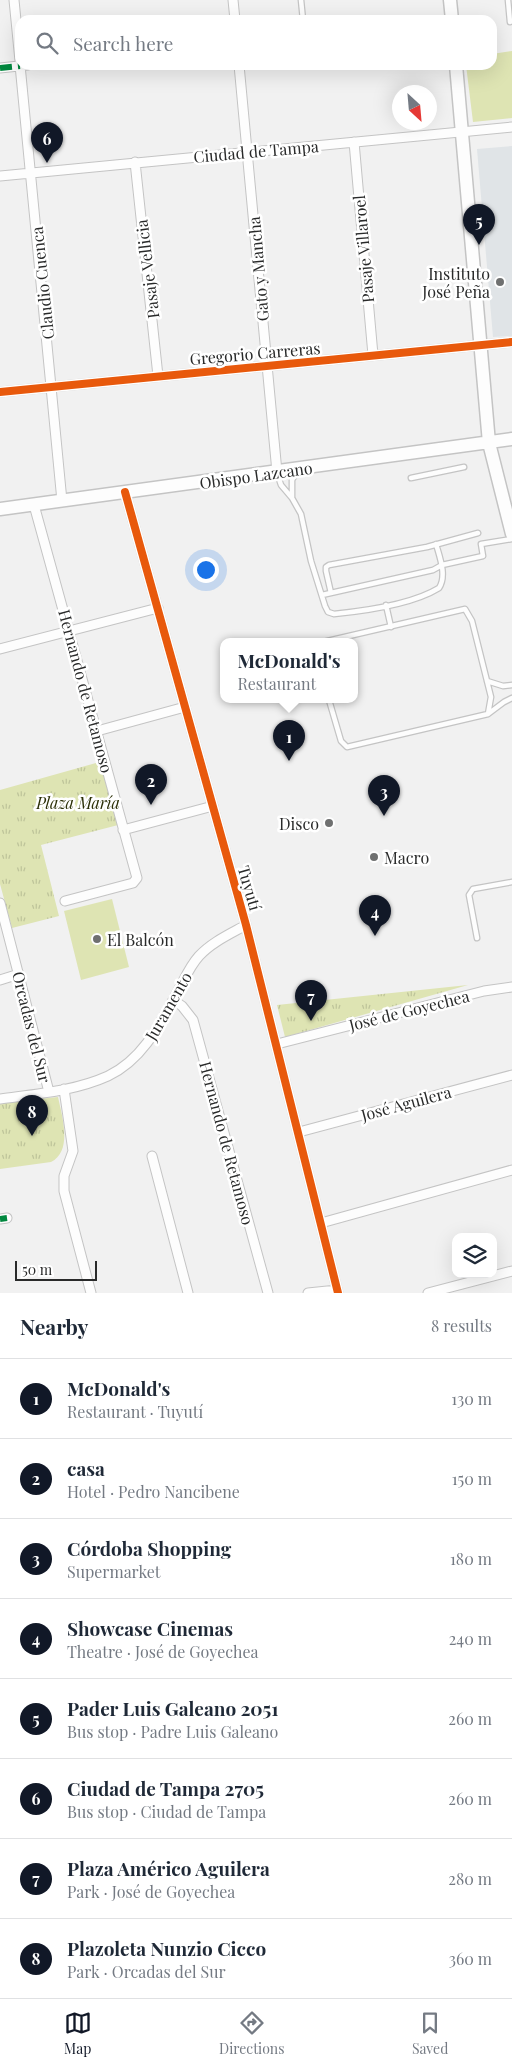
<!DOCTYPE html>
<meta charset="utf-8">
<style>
:root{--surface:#fff;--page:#f6f6f7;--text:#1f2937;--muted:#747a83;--line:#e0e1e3;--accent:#111827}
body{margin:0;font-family:"Playfair Display",serif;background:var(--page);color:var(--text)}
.controls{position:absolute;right:15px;bottom:15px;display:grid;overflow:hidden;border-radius:10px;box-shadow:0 5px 20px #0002}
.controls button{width:45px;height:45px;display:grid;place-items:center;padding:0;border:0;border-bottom:1px solid var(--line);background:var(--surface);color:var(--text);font:25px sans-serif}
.compass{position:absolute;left:392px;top:85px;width:45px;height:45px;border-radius:50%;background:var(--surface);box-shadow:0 5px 20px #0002;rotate:154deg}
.scale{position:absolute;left:15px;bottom:12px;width:82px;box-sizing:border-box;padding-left:5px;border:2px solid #292a2a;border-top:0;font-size:14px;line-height:18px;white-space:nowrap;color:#292a2a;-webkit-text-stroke:4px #fff;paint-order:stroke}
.you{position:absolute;left:205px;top:569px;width:18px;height:18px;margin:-12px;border:4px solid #fff;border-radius:50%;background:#1a73e8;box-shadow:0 0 0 8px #1a73e833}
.badge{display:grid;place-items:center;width:32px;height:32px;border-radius:50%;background:var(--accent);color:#fff;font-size:16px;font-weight:700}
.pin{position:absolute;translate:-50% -41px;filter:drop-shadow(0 1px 2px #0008)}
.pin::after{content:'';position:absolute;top:26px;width:18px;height:15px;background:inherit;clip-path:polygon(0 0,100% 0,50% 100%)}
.popup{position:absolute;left:220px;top:638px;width:138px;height:65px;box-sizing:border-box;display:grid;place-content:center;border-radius:10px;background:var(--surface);filter:drop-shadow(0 1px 4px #0005);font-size:16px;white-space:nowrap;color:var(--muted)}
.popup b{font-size:19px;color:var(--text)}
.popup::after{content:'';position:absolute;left:50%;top:100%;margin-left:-10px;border:10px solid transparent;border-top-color:var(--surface)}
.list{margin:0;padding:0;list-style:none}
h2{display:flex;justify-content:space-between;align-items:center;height:65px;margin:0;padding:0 20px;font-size:21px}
h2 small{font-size:16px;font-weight:400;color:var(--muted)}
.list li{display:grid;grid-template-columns:32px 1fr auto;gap:15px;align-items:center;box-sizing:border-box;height:80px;padding:0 20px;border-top:1px solid var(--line)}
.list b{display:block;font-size:19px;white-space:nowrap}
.list p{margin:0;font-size:16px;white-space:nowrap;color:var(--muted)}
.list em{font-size:16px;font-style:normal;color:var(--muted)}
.icon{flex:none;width:28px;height:28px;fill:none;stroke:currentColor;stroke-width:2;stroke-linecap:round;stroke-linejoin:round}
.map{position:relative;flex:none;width:512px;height:1293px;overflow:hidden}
.search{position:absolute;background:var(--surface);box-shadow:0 5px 20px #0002;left:15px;right:15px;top:15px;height:55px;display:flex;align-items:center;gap:12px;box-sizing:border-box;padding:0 18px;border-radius:15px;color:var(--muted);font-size:19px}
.sheet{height:705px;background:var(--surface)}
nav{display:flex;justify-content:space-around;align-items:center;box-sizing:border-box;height:70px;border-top:1px solid var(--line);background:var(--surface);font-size:14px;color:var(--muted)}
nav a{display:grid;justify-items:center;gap:2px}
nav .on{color:var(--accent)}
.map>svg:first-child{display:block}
.built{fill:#e0e4e7}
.park{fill:url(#park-tufts)}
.pitch{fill:#dee4b3}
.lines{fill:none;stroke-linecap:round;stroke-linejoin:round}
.lane-casing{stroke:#c4c4c4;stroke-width:7}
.street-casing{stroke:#c4c4c4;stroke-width:11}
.secondary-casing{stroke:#c4c4c4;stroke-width:15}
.lane{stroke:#fdfdfd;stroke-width:4.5}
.street{stroke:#fdfdfd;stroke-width:9}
.secondary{stroke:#fdfdfd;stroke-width:12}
.quiet{stroke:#00873e;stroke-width:6;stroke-dasharray:12 6;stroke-linecap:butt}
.cycleway-casing{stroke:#fff;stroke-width:11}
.cycleway{stroke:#e8590c;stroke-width:8}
.poi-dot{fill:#6f7070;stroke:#fff;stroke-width:2}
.labels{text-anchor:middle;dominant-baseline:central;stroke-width:5;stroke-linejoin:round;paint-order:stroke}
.street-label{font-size:16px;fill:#292a2a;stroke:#fff}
.poi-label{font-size:16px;fill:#292a2a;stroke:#fff;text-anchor:end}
.park-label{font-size:16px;font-style:italic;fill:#2b2f06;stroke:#fff}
</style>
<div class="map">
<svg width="512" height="1293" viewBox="0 0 512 1293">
<defs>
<pattern id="park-tufts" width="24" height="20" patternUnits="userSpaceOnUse" patternTransform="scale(1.25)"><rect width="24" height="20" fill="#dee4b3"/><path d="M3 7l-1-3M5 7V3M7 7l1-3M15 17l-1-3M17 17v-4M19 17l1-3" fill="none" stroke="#bec49a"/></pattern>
</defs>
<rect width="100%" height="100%" fill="#f1f1f1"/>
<path class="built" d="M512,146V336L493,337L477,149Z"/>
<path class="park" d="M103,761L122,824L41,845L59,916L12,928L0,884V790Z
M468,985L285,1037L277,1005Z
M58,1097C62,1116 73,1151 51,1162L0,1169V1103Z"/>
<path class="pitch" d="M512,51V118L473,122L466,65H492V54Z
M112,899L129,967L81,980L64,911Z"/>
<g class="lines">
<g class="lane-casing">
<path id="lane" d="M301,0L303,20
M508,0L510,22
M277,473L281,485L292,498L301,514L311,561L325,606L328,612L334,614C364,611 413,604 439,588C447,576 440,558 436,544
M411,478L464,467
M292,497V480L297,472
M331,593L326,571V567L329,565L427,547L478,533
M322,595L433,570L442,565L483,556L481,544L512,539
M386,605L391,627
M323,642L465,609L472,621L491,697L488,714L347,747L341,741L329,700
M487,681L503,686L512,685
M488,714L504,702L512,698
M477,938L469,895L473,889L512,882"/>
</g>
<g class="street-casing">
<path id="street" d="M14,0L20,61
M233,0L235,20
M20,65L62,501
M239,65L277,472
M0,68L28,65
M354,142L373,355
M135,162L158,376
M0,176L512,127
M0,392L512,342
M125,492L246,925L338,1293
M34,505L137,878L133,883L65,901
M0,649L158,608
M97,731L185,707
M123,830L213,806
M0,903L49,1092
M0,980L19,974
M173,1000L182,1006L193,1020L268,1293
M277,1044L484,991L512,987
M64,1089L73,1151L64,1176V1191L91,1293
M0,1099C36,1094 75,1091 108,1076C144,1059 161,1022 179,989C185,978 190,966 199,956C212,942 230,934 246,925
M299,1132L512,1075
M152,1156L188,1293
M0,1219L7,1218
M321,1223L512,1170
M308,1293L337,1290
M428,1293L512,1271"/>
</g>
<g class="secondary-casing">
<path id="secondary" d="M450,0L452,20
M456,65L489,443L512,534
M0,509L512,439"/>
</g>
<use href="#lane" class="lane"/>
<use href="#street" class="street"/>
<use href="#secondary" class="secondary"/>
<path class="quiet" d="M0,68L20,66
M0,1219L7,1218"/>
<g class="cycleway-casing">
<path id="cycleway" d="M0,392L512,342
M125,492L246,925L338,1293"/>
</g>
<use href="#cycleway" class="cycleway"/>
</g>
<g class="poi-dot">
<circle cx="500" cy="282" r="5"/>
<circle cx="329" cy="823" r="5"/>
<circle cx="374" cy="857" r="5"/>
<circle cx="97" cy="939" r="5"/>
</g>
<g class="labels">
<g class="street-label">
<text transform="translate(256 151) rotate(-5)">Ciudad de Tampa</text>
<text transform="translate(363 249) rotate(-95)">Pasaje Villaroel</text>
<text transform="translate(147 269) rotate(-97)">Pasaje Vellicia</text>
<text transform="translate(258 269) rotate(-95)">Gato y Mancha</text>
<text transform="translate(42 283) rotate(-96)">Claudio Cuenca</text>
<text transform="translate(255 353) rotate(-5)">Gregorio Carreras</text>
<text transform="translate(256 475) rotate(-8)">Obispo Lazcano</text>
<text transform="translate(86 691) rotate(75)">Hernando de Retamoso</text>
<text transform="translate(250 888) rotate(74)">Tuyutí</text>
<text transform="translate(168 1006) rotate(-60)">Juramento</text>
<text transform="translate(409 1010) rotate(-14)">José de Goyechea</text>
<text transform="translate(32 1027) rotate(76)">Orcadas del Sur</text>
<text transform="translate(406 1103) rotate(-15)">José Aguilera</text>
<text transform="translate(227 1143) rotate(75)">Hernando de Retamoso</text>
</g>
<g class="poi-label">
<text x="490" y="273">Instituto<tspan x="490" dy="18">José Peña</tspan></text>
<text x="319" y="823">Disco</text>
<text x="384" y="857" text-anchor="start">Macro</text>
<text x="107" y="939" text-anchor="start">El Balcón</text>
</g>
<g class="park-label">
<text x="78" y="802">Plaza María</text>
</g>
</g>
</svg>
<div class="controls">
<button><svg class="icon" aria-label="layers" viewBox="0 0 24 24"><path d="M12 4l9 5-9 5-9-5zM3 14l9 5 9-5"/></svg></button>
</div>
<svg class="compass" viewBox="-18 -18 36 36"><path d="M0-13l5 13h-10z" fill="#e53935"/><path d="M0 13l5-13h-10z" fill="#747a83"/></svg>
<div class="scale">50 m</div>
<div class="you"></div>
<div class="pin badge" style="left:289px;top:761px">1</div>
<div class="popup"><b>McDonald's</b>Restaurant</div>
<div class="pin badge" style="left:151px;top:805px">2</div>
<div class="pin badge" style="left:384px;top:816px">3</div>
<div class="pin badge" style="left:375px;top:936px">4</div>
<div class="pin badge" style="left:479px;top:245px">5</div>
<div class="pin badge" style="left:47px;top:163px">6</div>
<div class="pin badge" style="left:311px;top:1021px">7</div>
<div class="pin badge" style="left:32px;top:1136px">8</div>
<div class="search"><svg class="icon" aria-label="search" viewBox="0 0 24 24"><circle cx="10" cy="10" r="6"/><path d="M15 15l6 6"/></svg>Search here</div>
</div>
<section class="sheet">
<h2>Nearby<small>8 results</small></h2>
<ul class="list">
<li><span class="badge">1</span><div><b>McDonald's</b><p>Restaurant · Tuyutí</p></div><em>130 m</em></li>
<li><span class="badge">2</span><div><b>casa</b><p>Hotel · Pedro Nancibene</p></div><em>150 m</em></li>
<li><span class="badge">3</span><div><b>Córdoba Shopping</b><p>Supermarket</p></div><em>180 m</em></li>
<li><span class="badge">4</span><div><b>Showcase Cinemas</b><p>Theatre · José de Goyechea</p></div><em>240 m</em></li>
<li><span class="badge">5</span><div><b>Pader Luis Galeano 2051</b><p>Bus stop · Padre Luis Galeano</p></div><em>260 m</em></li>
<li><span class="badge">6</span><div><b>Ciudad de Tampa 2705</b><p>Bus stop · Ciudad de Tampa</p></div><em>260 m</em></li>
<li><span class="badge">7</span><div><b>Plaza Américo Aguilera</b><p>Park · José de Goyechea</p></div><em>280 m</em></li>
<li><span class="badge">8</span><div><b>Plazoleta Nunzio Cicco</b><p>Park · Orcadas del Sur</p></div><em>360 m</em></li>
</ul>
</section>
<nav>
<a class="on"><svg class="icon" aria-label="map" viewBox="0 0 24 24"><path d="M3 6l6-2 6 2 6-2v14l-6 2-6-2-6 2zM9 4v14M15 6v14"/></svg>Map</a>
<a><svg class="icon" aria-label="directions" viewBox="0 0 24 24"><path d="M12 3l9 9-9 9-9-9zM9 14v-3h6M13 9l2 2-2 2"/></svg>Directions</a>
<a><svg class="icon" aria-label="saved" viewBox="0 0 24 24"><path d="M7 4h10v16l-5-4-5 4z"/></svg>Saved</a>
</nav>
